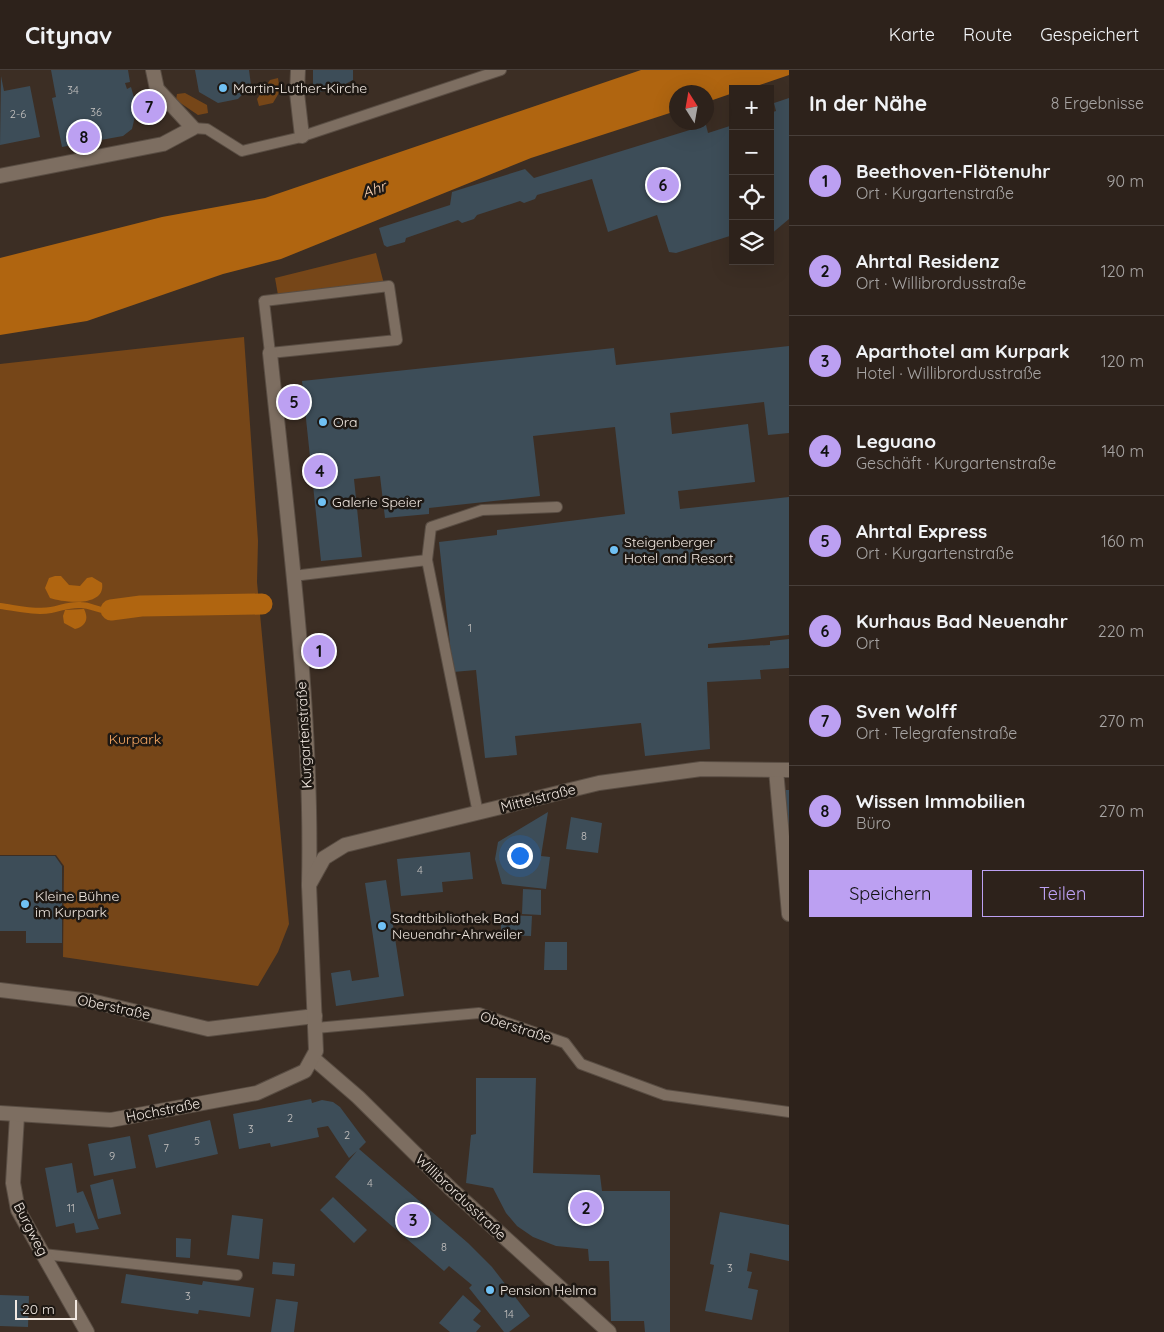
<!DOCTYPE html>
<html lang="de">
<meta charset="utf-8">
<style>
:root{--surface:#2d221b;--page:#392f28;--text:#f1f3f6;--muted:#a7a4a3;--line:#483f3a;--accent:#bca0f2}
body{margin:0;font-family:Quicksand,sans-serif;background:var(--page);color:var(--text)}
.controls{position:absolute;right:15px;top:15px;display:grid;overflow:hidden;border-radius:0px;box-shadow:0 5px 20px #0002}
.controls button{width:45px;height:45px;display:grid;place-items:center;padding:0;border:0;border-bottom:1px solid var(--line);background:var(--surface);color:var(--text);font:25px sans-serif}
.compass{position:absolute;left:669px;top:15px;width:45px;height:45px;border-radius:50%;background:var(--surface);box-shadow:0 5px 20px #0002;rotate:349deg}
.scale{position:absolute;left:15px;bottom:12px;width:62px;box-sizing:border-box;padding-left:5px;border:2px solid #f1e8e1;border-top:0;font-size:14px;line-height:18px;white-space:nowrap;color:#f1e8e1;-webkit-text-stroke:4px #1e1813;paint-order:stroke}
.you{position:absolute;left:519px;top:785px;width:18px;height:18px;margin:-12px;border:4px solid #fff;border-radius:50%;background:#1a73e8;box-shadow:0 0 0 8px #1a73e833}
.badge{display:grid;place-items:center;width:32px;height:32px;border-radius:50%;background:var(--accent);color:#111;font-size:16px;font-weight:700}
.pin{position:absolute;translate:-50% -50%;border:2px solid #fff;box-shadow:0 1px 5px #0006}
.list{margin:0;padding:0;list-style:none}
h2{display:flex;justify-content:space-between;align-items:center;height:65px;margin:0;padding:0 20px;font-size:21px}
h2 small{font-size:16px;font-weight:400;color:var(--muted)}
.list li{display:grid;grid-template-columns:32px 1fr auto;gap:15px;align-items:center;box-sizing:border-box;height:90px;padding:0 20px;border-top:1px solid var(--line)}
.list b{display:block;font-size:19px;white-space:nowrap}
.list p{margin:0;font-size:16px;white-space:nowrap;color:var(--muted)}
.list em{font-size:16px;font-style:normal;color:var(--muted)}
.actions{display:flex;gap:10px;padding:15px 20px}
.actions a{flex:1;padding:11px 0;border:1px solid var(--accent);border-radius:0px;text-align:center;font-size:18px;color:var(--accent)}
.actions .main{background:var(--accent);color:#111}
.icon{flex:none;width:28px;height:28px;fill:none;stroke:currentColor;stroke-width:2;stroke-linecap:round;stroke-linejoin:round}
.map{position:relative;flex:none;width:789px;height:1262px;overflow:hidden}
header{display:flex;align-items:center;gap:30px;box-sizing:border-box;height:70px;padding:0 25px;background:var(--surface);border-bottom:1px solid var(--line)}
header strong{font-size:24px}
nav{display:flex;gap:28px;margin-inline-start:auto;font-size:18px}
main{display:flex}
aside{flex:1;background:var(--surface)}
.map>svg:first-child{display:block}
.green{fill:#764618}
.water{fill:#b06510}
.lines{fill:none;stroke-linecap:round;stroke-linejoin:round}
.stream{stroke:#b06510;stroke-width:6}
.canal{stroke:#b06510;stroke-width:21}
.building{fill:#3d4d58}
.service-casing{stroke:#594d43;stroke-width:12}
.pedestrian-casing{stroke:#594d43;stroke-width:16}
.minor-casing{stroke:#594d43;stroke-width:16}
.tertiary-casing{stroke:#594d43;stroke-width:16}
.service{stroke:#7d6e61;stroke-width:10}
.pedestrian{stroke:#7d6e61;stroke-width:14}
.minor{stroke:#7d6e61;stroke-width:14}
.tertiary{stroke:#7d6e61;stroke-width:14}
.poi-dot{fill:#70c1f4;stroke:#1e1813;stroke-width:2}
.labels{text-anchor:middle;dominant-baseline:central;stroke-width:5;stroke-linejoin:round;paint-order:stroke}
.number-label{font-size:11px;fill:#c4c1bf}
.poi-label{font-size:14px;fill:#f1e8e1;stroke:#1e1813;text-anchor:start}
.street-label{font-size:14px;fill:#f1e8e1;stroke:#1e1813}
.park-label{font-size:14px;fill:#fbab65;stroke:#1e1813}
.water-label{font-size:15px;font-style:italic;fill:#fad1b0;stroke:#1e1813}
</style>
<header>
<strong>Citynav</strong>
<nav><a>Karte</a><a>Route</a><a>Gespeichert</a></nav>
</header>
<main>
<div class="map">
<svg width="789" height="1262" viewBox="0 0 789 1262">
<rect width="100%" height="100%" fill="#3c2e24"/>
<path class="green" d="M278,8L280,21L273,33L259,36L257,29L270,10Z
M185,23L207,35L208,43L198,45L176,30L177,24Z
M376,183L384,214L278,225L275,208Z
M244,267L258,471L257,512L289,854L278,882L258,916L63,887L64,796L56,785H0V294Z"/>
<path class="water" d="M641,0H789V5L748,19H733V23L707,32L706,22H676V41L531,88L281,189L223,204L87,251L0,265V188L162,147L265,128Z
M55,506H61L69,515L80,516L87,508L92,507L102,513C106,537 65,533 50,528L45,518L49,508Z
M84,539C89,549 86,556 75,559L64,553L63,546L65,540Z"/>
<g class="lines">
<path class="stream" d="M0,536C16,538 35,543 51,540C62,538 69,534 81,535C94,535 96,542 111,540"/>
<path class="canal" d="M111,540L141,536L262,534"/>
</g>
<path class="building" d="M51,0H128L130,12L125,13L127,19L131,17L137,38L132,59L123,66L62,77L52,28L56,27Z
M195,0H249L251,15L238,29L218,33L199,22Z
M313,0H353V10L332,21L313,22Z
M1,6L4,21L30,16L40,67L0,75Z
M789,28V149L770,165V43L776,41L774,33Z
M706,55L708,63L733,55V165L676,183L669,182L657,145L608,162L592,109L537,125L535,129L524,133L520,131L477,145L474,149L462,153L458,150L406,168L405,172L387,177L384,175L379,158L450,135L452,122L525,99L534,108Z
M789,276V363L768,365L764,332L670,343L672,364L748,354L755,412L678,421L680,439L789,427V565L708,574V578L770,575V571L789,569V598L760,600L761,609L707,612L710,679L645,686L641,653L515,666L517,685L485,688L476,600L453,602L439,472L497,465V460L625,444L615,357L533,366L540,426L429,438V444L385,448L380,406L354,409L362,487L321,491L302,311L614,278L616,295Z
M781,720H789V755L783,756Z
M548,742L541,786L550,787L546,819L502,814L495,789L498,772Z
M571,747L602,753L598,783L566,779Z
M470,782L473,809L442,812L443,822L401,826L397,789Z
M0,786H55L62,796V873H26V861H0Z
M386,810L404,926L336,936L331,903L350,900L352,911L379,907L365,813Z
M523,819L541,820V845L522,844Z
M501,845L532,846L531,866L501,865Z
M545,872H567V900H544Z
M476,1008H536L533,1103L600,1105L602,1121H670V1262H645L644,1251H611L609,1191H589L588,1179L556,1176L533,1167L517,1156L506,1143L493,1118L466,1113L471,1065L476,1064Z
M311,1029L312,1033L322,1030L333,1032L340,1037L366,1072L359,1079L468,1173L492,1197L530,1246L509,1262H504L469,1218L472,1215L449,1196L444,1201L335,1107L357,1081L349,1088L328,1056L317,1058L319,1067L271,1077L270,1073L239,1079L233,1044Z
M210,1050L218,1084L156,1098L148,1065Z
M130,1066L136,1098L94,1106L88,1074Z
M72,1093L77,1123L83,1121L99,1159L76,1163L74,1153L56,1157L45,1098Z
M113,1109L121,1144L98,1149L90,1115Z
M333,1127L367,1160L354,1173L320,1140Z
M720,1142L789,1155V1191L750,1183L747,1201L752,1202L748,1218L758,1220L752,1250L705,1241L714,1195L710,1194Z
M232,1145L263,1149L259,1189L227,1185Z
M176,1168L191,1169L190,1188L176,1187Z
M273,1192L295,1194L294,1206L272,1204Z
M126,1204L202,1215L203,1211L254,1218L250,1247L199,1240L198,1244L121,1233Z
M0,1225L29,1226L28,1257L0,1256Z
M463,1225L481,1241L473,1250L481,1256L476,1262H450L439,1253Z
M276,1229L298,1232L294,1262H271Z"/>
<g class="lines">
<g class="service-casing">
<path id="service" d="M193,58L207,59L242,81L297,68L501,0
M389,216L397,270L270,283L264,231Z
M427,490L431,457L482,440L557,437
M293,506L427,490L478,743
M316,958L479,943L565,973L581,994L665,1025L789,1042
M43,1184L237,1205"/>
</g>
<g class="pedestrian-casing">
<path id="pedestrian" d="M298,0L297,23L302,66"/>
</g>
<g class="minor-casing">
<path id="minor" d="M0,106L163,74L193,58L157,19L153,0
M270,283C288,458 313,638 309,815
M776,700L789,844
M0,920L91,931L208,959L315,946
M314,989L358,1027L450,1118L609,1262
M17,1046L13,1113L18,1140L87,1262"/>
</g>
<g class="tertiary-casing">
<path id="tertiary" d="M0,1043L111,1050L257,1023L305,1001L316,981L309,815L324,788L345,775L599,713L701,699L789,700"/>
</g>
<use href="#service" class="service"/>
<use href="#pedestrian" class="pedestrian"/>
<use href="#minor" class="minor"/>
<use href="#tertiary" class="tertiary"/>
</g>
<g class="poi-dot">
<circle cx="223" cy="18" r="5"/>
<circle cx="323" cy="352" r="5"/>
<circle cx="322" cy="432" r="5"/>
<circle cx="614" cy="480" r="5"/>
<circle cx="25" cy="834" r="5"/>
<circle cx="382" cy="856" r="5"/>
<circle cx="490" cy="1220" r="5"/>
</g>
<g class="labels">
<g class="number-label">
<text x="73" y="20">34</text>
<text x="96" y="42">36</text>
<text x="18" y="44">2-6</text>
<text x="470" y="558">1</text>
<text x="584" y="766">8</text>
<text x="420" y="800">4</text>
<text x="290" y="1048">2</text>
<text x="251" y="1059">3</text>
<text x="347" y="1065">2</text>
<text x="197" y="1071">5</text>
<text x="166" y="1078">7</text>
<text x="112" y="1086">9</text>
<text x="370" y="1113">4</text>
<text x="71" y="1138">11</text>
<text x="444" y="1177">8</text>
<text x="730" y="1198">3</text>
<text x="188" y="1226">3</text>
<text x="509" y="1244">14</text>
</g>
<g class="poi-label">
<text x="233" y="18">Martin-Luther-Kirche</text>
<text x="333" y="352">Ora</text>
<text x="332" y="432">Galerie Speier</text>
<text x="624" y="472">Steigenberger<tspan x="624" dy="16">Hotel and Resort</tspan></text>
<text x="35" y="826">Kleine Bühne<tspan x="35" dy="16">im Kurpark</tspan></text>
<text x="392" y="848">Stadtbibliothek Bad<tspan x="392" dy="16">Neuenahr-Ahrweiler</tspan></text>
<text x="500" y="1220">Pension Helma</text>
</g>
<g class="street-label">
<text transform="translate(304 665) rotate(-93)">Kurgartenstraße</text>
<text transform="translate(538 728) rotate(-14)">Mittelstraße</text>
<text transform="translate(114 937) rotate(12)">Oberstraße</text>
<text transform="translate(516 957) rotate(18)">Oberstraße</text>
<text transform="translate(163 1040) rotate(-11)">Hochstraße</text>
<text transform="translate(461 1127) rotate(43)">Willibrordusstraße</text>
<text transform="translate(31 1159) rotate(63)">Burgweg</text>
</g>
<g class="park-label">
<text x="135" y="669">Kurpark</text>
</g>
<g class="water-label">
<text transform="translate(374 119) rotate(-18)">Ahr</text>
</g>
</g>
</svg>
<div class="controls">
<button>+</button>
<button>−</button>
<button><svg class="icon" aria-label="locate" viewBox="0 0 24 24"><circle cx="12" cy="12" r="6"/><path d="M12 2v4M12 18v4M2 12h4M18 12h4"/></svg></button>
<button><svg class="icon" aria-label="layers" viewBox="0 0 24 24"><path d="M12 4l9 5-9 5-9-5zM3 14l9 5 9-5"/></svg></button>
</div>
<svg class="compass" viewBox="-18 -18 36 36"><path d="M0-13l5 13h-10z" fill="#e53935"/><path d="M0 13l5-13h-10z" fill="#a7a4a3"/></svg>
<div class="scale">20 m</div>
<div class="you"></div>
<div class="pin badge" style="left:319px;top:581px">1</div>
<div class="pin badge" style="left:586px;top:1138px">2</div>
<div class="pin badge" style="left:413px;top:1150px">3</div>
<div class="pin badge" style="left:320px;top:401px">4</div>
<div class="pin badge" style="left:294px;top:332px">5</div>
<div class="pin badge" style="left:663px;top:115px">6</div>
<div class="pin badge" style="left:149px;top:37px">7</div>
<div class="pin badge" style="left:84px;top:67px">8</div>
</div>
<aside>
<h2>In der Nähe<small>8 Ergebnisse</small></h2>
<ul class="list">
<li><span class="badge">1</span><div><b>Beethoven-Flötenuhr</b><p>Ort · Kurgartenstraße</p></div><em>90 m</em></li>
<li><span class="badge">2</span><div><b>Ahrtal Residenz</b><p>Ort · Willibrordusstraße</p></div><em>120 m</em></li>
<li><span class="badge">3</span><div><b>Aparthotel am Kurpark</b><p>Hotel · Willibrordusstraße</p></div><em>120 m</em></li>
<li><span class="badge">4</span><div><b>Leguano</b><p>Geschäft · Kurgartenstraße</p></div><em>140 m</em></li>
<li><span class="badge">5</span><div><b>Ahrtal Express</b><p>Ort · Kurgartenstraße</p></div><em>160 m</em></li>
<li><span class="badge">6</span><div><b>Kurhaus Bad Neuenahr</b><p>Ort</p></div><em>220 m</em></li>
<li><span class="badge">7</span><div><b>Sven Wolff</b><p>Ort · Telegrafenstraße</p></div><em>270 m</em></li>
<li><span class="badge">8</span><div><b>Wissen Immobilien</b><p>Büro</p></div><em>270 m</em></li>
</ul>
<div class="actions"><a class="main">Speichern</a><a>Teilen</a></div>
</aside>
</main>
